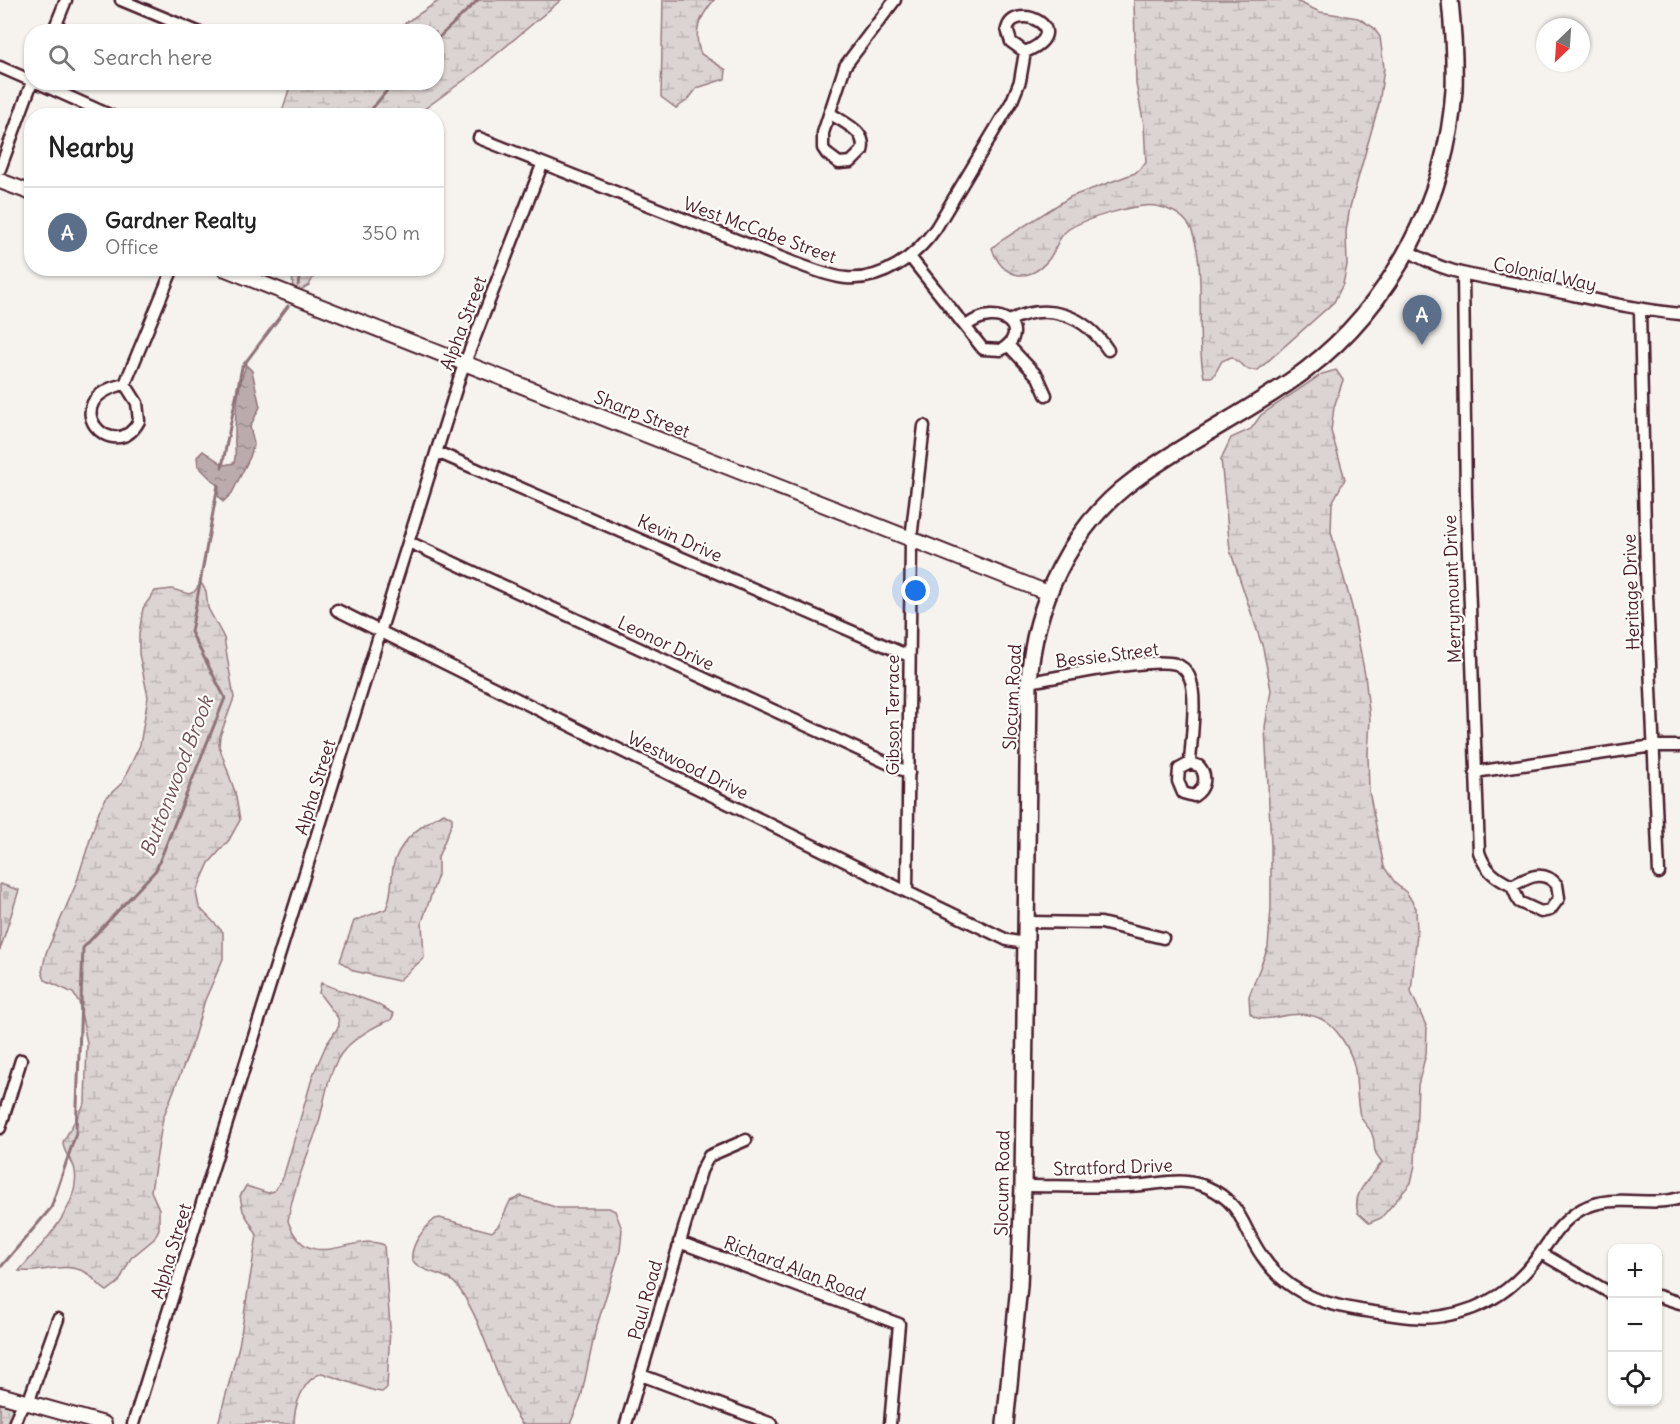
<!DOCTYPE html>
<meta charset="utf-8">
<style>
:root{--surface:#fff;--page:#f6f6f6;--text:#222;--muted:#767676;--line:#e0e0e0;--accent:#0b8043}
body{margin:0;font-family:Delius,sans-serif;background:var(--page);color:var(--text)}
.controls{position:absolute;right:18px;bottom:18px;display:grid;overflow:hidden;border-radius:12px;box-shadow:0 2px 4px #0004}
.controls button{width:54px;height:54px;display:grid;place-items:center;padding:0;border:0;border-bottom:2px solid var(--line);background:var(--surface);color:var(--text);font:30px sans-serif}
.compass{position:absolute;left:1536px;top:18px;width:54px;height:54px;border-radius:50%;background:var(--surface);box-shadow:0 2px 4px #0004;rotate:205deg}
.you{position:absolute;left:916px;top:591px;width:21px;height:21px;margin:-15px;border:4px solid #fff;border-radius:50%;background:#1a73e8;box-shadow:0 0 0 9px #1a73e833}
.badge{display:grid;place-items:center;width:39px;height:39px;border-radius:50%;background:var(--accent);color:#fff;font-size:20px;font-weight:700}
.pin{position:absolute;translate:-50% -50px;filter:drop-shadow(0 2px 3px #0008)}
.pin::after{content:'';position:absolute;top:32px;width:21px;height:18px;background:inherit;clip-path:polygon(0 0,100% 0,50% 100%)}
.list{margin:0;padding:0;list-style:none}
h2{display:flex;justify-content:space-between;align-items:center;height:78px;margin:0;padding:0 24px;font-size:26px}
h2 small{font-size:20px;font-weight:400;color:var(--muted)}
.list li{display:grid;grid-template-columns:39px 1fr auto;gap:18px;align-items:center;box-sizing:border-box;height:90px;padding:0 24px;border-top:2px solid var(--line)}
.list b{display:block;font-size:22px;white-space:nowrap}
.list p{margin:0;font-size:20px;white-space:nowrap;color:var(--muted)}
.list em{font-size:20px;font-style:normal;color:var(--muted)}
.icon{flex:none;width:33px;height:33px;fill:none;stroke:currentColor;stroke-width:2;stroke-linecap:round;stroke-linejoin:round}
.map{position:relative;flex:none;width:1680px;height:1424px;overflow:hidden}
.search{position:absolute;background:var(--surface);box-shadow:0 2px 4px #0004;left:24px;top:24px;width:420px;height:66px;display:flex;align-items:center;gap:15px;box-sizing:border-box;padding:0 21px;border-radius:24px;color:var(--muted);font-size:22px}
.panel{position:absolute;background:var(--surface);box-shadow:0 2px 4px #0004;left:24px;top:108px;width:420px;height:168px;border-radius:24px}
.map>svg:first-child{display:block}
.wetland{fill:url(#wetland-marsh);stroke:#937a7e;stroke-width:1.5}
.cemetery{fill:url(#cemetery-stones);stroke:#937a7e;stroke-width:1.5}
.water{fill:url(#water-ripples);stroke:#8e7378;stroke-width:1.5}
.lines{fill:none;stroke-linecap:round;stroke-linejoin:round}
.stream{stroke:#8e7378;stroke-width:3}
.minor-casing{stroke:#4a1f2b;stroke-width:15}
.tertiary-casing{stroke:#4a1f2b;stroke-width:18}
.secondary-casing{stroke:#4a1f2b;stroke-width:20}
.minor{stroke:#fdfcf7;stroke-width:10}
.tertiary{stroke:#fdfcf7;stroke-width:14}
.secondary{stroke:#fdfcf7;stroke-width:15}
.labels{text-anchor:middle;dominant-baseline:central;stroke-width:4.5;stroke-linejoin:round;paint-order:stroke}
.street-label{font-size:18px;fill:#4a1f2b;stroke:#fdfcf7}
.water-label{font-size:20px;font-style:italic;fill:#725058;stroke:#fdfcf7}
</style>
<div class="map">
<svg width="1680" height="1424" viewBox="0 0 1680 1424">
<defs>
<pattern id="wetland-marsh" width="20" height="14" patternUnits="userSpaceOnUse" patternTransform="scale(1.5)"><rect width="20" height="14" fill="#dcd4d2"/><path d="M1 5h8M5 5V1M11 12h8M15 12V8" fill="none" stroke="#beb6b4"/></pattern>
<pattern id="cemetery-stones" width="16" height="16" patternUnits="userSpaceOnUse" patternTransform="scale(1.5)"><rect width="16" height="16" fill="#dcd4d2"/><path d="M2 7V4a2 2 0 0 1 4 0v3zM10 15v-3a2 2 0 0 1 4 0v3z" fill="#beb6b4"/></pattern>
<pattern id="water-ripples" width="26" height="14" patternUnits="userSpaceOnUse" patternTransform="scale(1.5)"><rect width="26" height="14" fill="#bbabac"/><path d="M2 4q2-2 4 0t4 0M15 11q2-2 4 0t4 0" fill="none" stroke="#9a8b8c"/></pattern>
</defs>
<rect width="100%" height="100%" fill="#f6f3ef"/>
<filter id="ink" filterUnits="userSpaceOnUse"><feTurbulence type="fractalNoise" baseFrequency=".0167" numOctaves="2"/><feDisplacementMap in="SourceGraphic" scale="12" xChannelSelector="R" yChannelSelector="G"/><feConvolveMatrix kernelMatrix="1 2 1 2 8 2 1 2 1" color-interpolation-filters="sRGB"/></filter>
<g filter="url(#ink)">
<path class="wetland" d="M440,0H561L474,73L416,115H281L291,83L436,82V32L393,31Z
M663,0H714C700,17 692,32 701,54L726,70L725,79L697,88L688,100L676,108L661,97Z
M1134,0H1294L1320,12L1358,18L1373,27L1380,37L1384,68L1379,104L1350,207L1346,232L1347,265L1343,284L1334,302L1258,370H1249L1231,357L1222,361L1213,377H1204C1195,334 1207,271 1192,231C1186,216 1171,209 1156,206C1138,203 1084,219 1069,229C1057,237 1057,249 1049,259C1029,285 1001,278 992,248L999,242L1070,197L1135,173L1146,163L1144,125L1136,84Z
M292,269H318L309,285L297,292L293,289Z
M1336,370L1343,380L1334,407L1331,431L1345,479L1332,503L1331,532L1352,607L1365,675L1370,720L1368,754L1369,791L1384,867L1396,884L1407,893L1416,908L1417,933L1411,992L1427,1028L1426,1054L1418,1085L1415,1165L1411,1183L1381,1218L1369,1223L1358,1213C1351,1191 1372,1178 1382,1162C1369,1146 1378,1149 1372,1134C1369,1125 1360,1122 1359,1111C1354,1080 1361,1066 1340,1036C1308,991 1265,1033 1250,1013L1249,996L1268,947L1271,908V844L1265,727L1271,690L1263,648L1230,550L1221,459L1231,438L1251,429L1261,415L1322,374Z
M201,583L206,591L208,608L224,638L234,698L220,736L219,746L235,792L240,820L229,840L209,863L196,892L199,907L223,932V959L205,1000L191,1047L163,1118L151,1191L159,1209V1229L154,1239L131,1258L119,1282L107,1291C98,1286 94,1277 85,1272C62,1261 42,1274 19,1271C40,1246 81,1207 75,1171C74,1160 63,1155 63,1142L85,1103L87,1043L79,1002L73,993L45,980L42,972L46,953L76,884L99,811L106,798L122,783L140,745L148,697L139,654V634L143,608L155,591L172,589L189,594L194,592Z
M444,813L452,818V823L438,857V875L422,922L424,958L398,981L354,971L340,961L354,921L386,909C392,895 391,882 393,867C398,842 422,824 444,813Z
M321,983L377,1004L394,1014L391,1020C375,1025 351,1040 341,1054C325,1078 325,1106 316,1132C305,1161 293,1190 288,1221C308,1277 354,1231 384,1245L390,1327L387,1388L382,1392L375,1391L322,1373C303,1379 294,1406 294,1424H218L239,1346L257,1235L243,1211L240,1196L246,1186L268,1193L274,1191L283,1178L313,1075L326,1045L339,1026L338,1018L319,993Z
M521,1196L558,1208H609L615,1211L622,1229L620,1251L595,1332L581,1398L570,1424H522C493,1381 488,1329 458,1287C447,1271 423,1275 412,1260C410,1245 424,1228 435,1219L440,1218L492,1232L499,1225L510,1201Z
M0,1403L10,1405L22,1412L12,1424H0Z"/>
<path class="cemetery" d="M0,884L19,890L0,950Z"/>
<path class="water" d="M246,365L252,371L260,407L250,427L254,444L250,457L232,493L223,502L218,496L219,487L198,466L197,457L203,451L224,465L234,463C237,452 234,447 235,436C235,412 238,387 246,365Z"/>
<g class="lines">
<path class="stream" d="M436,40L478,0
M366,116L394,82
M298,285L301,268
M222,467L242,367L288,306
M0,1268L51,1208L76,1133L83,948L156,870L225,698L191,632L218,485"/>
<g class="minor-casing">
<path id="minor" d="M121,0L198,32
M53,32L66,0
M0,67L32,81
M36,82L112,116
M830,113C843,123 868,131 862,151L851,162L839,163L827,154L823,148V133L845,66L895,0
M479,138L792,262C810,268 827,276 846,278C882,281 916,257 936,228L1012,101L1020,81L1025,52C1078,30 1015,0 1007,29L1011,42L1025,52
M0,169L32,82
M1407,250C1450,277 1483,276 1530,286C1581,296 1629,309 1680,314
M910,257L983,349L1001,350C1033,331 1000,300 966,326
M1463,276L1466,497L1479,852C1485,870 1495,878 1512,886C1527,878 1543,868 1557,885L1559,898L1550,910L1541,912L1519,902L1512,886
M1640,311L1646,572L1659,873
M1009,321C1047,301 1085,315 1108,350
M1008,345L1038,377L1046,395
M125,384L137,403L139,421C114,468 52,400 125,384Z
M125,384L173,268
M437,452L909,656
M409,542L909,773
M337,610L907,892L1007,940L1025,943
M1029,682C1061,677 1149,657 1176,664C1182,666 1186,670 1189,676C1198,694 1191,741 1190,763L1179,769L1178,781L1183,793L1194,796C1205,789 1208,776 1199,766L1190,763
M1475,772L1653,746H1680
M907,892L911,539L924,426
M1026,922L1101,923L1163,938
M0,1128L21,1060
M1023,1186C1058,1186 1092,1187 1127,1186C1156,1186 1179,1175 1207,1187C1243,1203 1242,1228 1262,1256C1290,1298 1333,1307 1380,1313C1401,1316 1422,1320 1443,1316C1487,1309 1517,1287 1542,1251C1553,1235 1564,1219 1582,1209C1614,1192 1648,1208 1680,1198
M679,1242L899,1324L890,1424
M1541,1253L1612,1294
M1658,1296L1680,1303
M641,1375L772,1424
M14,1424L19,1411L28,1403L58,1319
M133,1424L461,373L542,165
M626,1424L701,1171L709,1156L746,1140"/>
</g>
<g class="tertiary-casing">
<path id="tertiary" d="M0,181L32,193
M223,268L1048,593
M0,1395L104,1424"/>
</g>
<g class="secondary-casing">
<path id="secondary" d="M1005,1424L1019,1286L1023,1186L1029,682C1034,604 1070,527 1134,480C1189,439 1252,411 1306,370C1392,304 1447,198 1454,90C1455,60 1453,30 1450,0"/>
</g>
<use href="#minor" class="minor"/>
<use href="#tertiary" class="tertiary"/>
<use href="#secondary" class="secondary"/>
</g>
</g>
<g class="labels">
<g class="street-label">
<text transform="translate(760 230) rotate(20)">West McCabe Street</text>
<text transform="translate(1545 274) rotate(12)">Colonial Way</text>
<text transform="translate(463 323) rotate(-69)">Alpha Street</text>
<text transform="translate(642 414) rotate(21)">Sharp Street</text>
<text transform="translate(680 538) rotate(24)">Kevin Drive</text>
<text transform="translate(1452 589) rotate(-92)">Merrymount Drive</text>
<text transform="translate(1631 592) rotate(-92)">Heritage Drive</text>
<text transform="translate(666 643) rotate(25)">Leonor Drive</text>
<text transform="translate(1107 655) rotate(-7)">Bessie Street</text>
<text transform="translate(1012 697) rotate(-87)">Slocum Road</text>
<text transform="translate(892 715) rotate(-90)">Gibson Terrace</text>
<text transform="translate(688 765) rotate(26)">Westwood Drive</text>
<text transform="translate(315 787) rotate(-73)">Alpha Street</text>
<text transform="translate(1113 1167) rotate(-2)">Stratford Drive</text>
<text transform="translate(1002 1183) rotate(-89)">Slocum Road</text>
<text transform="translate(171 1251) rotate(-73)">Alpha Street</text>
<text transform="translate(795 1268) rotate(21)">Richard Alan Road</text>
<text transform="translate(645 1300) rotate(-74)">Paul Road</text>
</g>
<g class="water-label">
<text transform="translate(176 776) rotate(-69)">Buttonwood Brook</text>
</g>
</g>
</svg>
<div class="controls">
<button>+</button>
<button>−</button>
<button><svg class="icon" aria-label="locate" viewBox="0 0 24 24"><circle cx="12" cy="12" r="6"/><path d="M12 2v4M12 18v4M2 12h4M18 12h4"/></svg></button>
</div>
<svg class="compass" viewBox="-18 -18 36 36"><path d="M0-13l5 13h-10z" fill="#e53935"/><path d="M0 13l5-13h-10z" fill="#767676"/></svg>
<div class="you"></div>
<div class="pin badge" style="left:1422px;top:345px;background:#5c6f8a">A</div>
<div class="search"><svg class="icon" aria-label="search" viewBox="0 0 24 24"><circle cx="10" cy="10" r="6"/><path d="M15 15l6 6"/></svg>Search here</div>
<section class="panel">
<h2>Nearby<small></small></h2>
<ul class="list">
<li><span class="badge" style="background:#5c6f8a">A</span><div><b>Gardner Realty</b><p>Office</p></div><em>350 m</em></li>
</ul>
</section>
</div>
